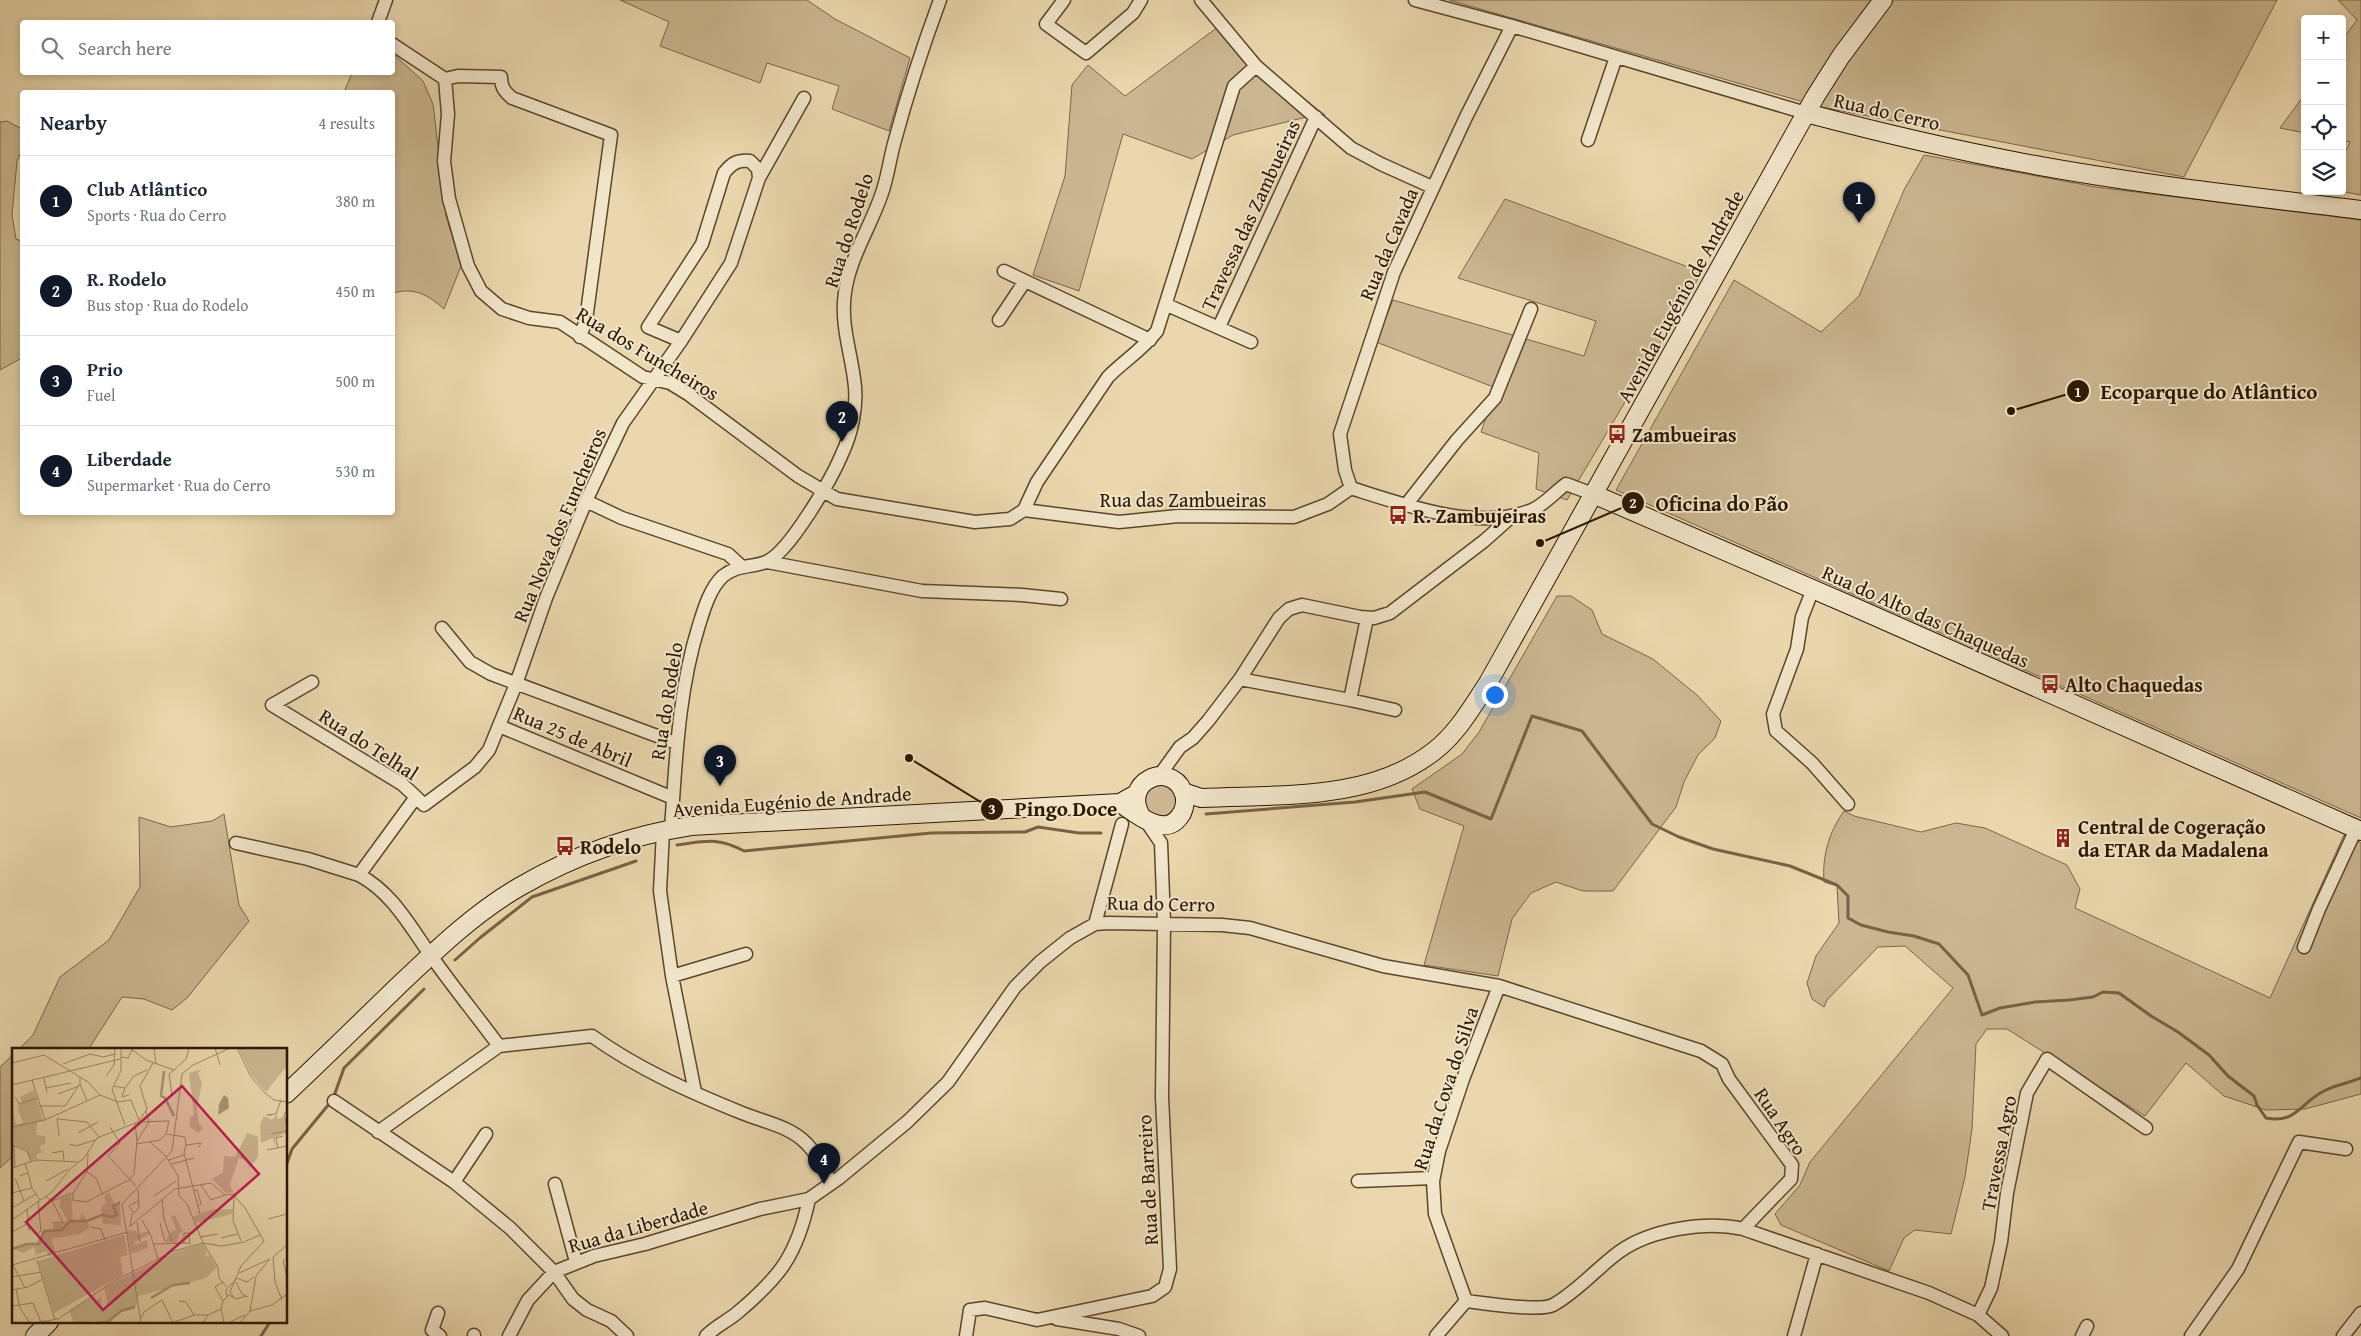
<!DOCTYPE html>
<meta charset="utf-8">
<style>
:root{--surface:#fff;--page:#f6f6f7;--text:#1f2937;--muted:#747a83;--line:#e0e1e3;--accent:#111827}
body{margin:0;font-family:"Gentium Book Plus",serif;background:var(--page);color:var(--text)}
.controls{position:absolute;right:15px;top:15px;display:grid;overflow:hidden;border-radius:5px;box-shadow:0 2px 8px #0003}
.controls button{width:45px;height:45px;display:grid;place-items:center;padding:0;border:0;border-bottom:1px solid var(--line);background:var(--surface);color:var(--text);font:25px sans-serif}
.you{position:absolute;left:1494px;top:694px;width:18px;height:18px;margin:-12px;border:4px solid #fff;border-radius:50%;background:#1a73e8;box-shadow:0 0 0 8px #1a73e833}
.badge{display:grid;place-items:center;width:32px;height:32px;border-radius:50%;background:var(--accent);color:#fff;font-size:16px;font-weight:700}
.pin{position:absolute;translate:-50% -41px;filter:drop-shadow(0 1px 2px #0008)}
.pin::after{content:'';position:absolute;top:26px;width:18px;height:15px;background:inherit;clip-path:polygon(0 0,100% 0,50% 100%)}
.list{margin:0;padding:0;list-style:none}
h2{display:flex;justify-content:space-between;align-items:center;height:65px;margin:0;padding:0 20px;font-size:21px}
h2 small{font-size:16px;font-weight:400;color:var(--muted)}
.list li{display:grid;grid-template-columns:32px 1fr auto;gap:15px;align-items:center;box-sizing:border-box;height:90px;padding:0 20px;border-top:1px solid var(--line)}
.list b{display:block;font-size:19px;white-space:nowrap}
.list p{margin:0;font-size:16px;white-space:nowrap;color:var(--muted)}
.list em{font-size:16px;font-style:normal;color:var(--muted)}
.icon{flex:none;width:28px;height:28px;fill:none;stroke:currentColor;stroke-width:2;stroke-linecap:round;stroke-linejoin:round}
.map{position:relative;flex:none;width:2361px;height:1336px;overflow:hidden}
.search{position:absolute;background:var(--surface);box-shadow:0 2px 8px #0003;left:20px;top:20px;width:375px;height:55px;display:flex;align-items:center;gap:12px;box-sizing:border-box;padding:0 18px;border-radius:5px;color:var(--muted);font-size:19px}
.panel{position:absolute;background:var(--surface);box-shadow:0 2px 8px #0003;left:20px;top:90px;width:375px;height:425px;border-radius:5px}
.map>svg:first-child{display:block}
.green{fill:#cab690;stroke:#7a6648}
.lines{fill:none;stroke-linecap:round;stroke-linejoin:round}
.stream{stroke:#776244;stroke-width:3}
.street-casing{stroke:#5b462b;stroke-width:15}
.secondary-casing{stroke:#2b1600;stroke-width:20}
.street{stroke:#f1e5ca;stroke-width:12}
.secondary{stroke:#f1e5ca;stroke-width:18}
.labels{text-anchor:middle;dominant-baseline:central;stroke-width:4;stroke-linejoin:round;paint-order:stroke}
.street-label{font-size:20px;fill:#2b1600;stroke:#f1e5ca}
.poi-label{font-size:20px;font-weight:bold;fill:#2b1600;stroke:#f1e5ca;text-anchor:start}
.inset-river{fill:none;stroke:#a99572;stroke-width:2.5}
.inset-road{fill:none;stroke:#9e8a68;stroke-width:1}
.view{fill:#c2185b;fill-opacity:0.15;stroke:#c2185b;stroke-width:2.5}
.inset-edge{fill:none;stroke:#2b1600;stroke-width:2.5}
.leader{fill:none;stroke:#2b1600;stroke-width:2}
.callout-dot{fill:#2b1600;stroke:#f1e5ca;stroke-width:2}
.mark-label{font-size:15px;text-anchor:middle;font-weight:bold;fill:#fff}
.callout-label{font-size:21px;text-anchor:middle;font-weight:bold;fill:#2b1600;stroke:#f1e5ca;stroke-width:4;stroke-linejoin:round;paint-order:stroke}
</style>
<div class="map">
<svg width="2361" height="1336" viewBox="0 0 2361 1336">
<rect width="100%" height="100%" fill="#ead7ad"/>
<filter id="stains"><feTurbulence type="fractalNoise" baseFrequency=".004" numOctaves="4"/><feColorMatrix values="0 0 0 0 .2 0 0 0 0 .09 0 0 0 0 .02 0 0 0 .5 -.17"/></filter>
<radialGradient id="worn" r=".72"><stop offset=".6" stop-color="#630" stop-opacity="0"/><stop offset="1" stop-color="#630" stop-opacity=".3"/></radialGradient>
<path class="green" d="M620,0H807L835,19L910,58L889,131L832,109L839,86L767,63L760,83L660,46L669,22Z
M1449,0H2277L2184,177L1821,107Z
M2338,0H2361V195L2340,191H2342V158L2350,142L2342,141V40L2357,20Z
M1226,21L1273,75L1325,115L1324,117L1319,114L1233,135L1192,159L1123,134L1079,291L1033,275L1065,176L1072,85L1088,65L1125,96Z
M393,54L423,81L433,104L446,216L461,266L444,309C428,295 415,287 393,293L392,92H344L352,73L392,72Z
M2305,94V133L2280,128Z
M7,121L22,129V150L17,161L12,215L16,239L21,241L22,247V358L0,370V122Z
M1924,155L2096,187L2361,220V818L1616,490L1734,280L1821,332L1859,296L1904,190Z
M1505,199L1702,272L1567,500L1536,489L1539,453L1481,432L1496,388L1376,342L1393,300L1584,356L1596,321L1458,278Z
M1557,596H1571L1592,610L1602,634L1653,659L1697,695L1721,721L1715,738L1698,755L1684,782L1676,807L1613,891H1583L1556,882L1531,893L1512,919L1498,976L1424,965L1464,826L1420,809L1412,789L1462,754L1479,732Z
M1164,782L1177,794C1176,806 1175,813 1162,817L1147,812L1142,797L1144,791Z
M1844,811L1854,816L1921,832L1956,823L1985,828L2067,865L2080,889L2075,908L2270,998L2344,835L2361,843V1094L2305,1109L2266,1110L2224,1096L2186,1063L2145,1116L2007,1029H1987L1976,1044L1972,1129L1965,1177L1951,1234L1915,1230L1904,1238L1889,1271L1781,1225L1775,1214L1800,1185L1810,1162L1953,988L1905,946L1878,947L1827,1000L1824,1007L1812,999L1807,983L1816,956L1839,923L1837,886L1824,882C1822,856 1829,832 1844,811Z
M224,814L239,905L249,921L187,998L172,1010L144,999L122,997L88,1050H18L33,1035L60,977L109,940L140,887L139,817L171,827L212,821Z
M14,1054V1155L0,1168V1067Z"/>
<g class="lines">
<path class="stream" d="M1206,814L1355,802L1425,792L1491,819L1532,716L1582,731L1652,824L1679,837L1713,849L1790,866L1837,885L1848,896V918L1861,925L1888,932L1914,936L1939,944L1968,975L1982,1015L2000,1008L2035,1002L2069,1000L2093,997L2103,992L2119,993L2151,1016L2178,1032L2209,1055L2228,1076L2254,1096L2257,1105L2266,1118C2296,1124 2300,1103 2324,1091C2335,1085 2349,1083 2361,1078
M677,845C706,841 718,837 744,851L931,833L1025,832L1038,827L1079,833H1101
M455,960L481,937L532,897L636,861
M334,1096L344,1068L424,989
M286,1166L292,1149L329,1104
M286,1283V1292
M261,1336L270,1322"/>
<g class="street-casing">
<path id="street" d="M1064,0L1046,24L1086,53L1133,13L1141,0
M1201,0L1256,66L1351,148L1381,164L1432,187
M1415,0L1512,26L1806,113
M378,22L386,0
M392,44L445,79L448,114L444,161L449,199L468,266L481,291L502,309L529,318L560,322L643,377L670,383L688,394L798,476L837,499L975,522L1010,519L1024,510L1119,522L1178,516L1294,517L1328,504L1351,488
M445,79L458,76L501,77C501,87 504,91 512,98L611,135L586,320L580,337
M1588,140L1616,57
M1004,271L1150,340
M1167,305L1251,342
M999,320L1025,281
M1219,327L1316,117
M681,341L648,327L702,244L724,173C732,163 737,160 750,161L758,169L759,178
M1351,488L1345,470L1340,434L1394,272L1466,117L1512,26
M1351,488C1404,505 1478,532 1532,510C1544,505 1555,492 1566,484L1593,494
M586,501L622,518L728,554L741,566
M1406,505L1457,440L1495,398L1531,309
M1024,510L1037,482L1108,377C1125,360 1142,350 1157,331L1234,86L1256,66
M767,562L922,591L1022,595L1061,599
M1813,589L1802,617L1797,649L1773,714L1776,731L1812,763L1848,804
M442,628L470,662L491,674L676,743
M1240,679L1350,700L1367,618
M312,682L272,705L402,784L416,797L359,875C393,893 410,927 432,957C453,987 477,1016 499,1046
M1350,700L1395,710
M499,726L673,798
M1159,776L1180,747L1193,738L1208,721L1240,679L1279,618L1289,609L1302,605L1360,617L1374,618L1390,613L1484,541L1511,517
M416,797L424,805L475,767L489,750L516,684L546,598L586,501L623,423L681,341L731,263L759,178L804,98
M671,829C676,760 678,692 699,625C704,609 710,588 723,576C738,564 751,568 766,562C789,553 832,478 842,454C851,435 857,409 855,387C852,354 840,326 845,292C850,257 871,226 882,193C888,176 890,157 895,140C908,92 923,46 940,0
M663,831L660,891L672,976L695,1092
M236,843L308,859L359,875
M1095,924L1122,824
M2304,947L2319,909L2356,829
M672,976L746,954
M334,1101L454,1182L510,1228L554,1272L573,1299L587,1310L611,1321L627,1336
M378,1132L499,1046L592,1036C638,1069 690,1092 742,1113C764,1122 790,1126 807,1144C818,1155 825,1169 831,1183
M1358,1181L1433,1178
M454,1182L486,1134
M555,1184L576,1262
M1466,1301C1484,1303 1539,1312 1553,1305C1577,1292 1597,1268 1619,1252C1651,1229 1705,1221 1743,1229
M438,1313L432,1330L440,1336
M1978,1315L1991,1288L2001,1242L2007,1193L2027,1093L2047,1059L2146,1128
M1057,1319L1119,1329L1139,1336
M474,1336V1335
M509,1336L528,1300L554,1272L594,1256L645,1244L760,1209L809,1199L839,1178L907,1122L948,1082L1015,987L1040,962L1070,938L1095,924L1108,923L1222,925L1250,928L1383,966L1499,986L1701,1051L1722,1064L1729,1079L1792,1165L1791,1179L1743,1229L1929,1293L1978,1315L2002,1336
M706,1336C716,1326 726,1322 737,1313C780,1277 797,1255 809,1199
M966,1336L970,1310L985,1308L1037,1320L1152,1296L1165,1287L1170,1269L1162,1097L1164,923L1161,843L1146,821
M1436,1336L1466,1301L1435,1214L1433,1181L1439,1151L1463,1079L1499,986
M1794,1336L1817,1254
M2082,1336L2087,1326
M2191,1336L2238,1269L2299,1142L2346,1149
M2343,1336L2361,1313"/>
</g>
<g class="secondary-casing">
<path id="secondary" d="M1806,113C1878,132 1950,149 2024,163C2135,184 2248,196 2361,210
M1593,494L1854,607L2361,831
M1183,792L1201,798C1279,794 1368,802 1433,752C1457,734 1472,707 1488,683L1815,97L1841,56L1883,0
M1120,803C1137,814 1166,841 1182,813C1185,807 1186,798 1183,791C1169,760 1121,782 1141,816
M286,1094C323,1059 359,1024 395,989C434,952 474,913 521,886C573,856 632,835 691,826L1120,803L1136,794
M35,1336L49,1322"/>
</g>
<use href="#street" class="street"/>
<use href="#secondary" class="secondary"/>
</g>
<defs>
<g id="bus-bare" transform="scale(1.5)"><path d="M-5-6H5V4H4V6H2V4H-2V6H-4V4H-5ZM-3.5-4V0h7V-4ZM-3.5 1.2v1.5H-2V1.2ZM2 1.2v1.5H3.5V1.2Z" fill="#8f2418" stroke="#f1e5ca" stroke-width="2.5" paint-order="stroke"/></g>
<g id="building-bare" transform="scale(1.5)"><path d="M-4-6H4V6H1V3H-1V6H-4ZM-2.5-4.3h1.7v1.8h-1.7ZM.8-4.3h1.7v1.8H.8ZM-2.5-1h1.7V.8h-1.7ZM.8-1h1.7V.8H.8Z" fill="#8f2418" stroke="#f1e5ca" stroke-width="2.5" paint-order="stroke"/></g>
</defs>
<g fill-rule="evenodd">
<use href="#bus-bare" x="1617" y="434"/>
<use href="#bus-bare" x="1398" y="515"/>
<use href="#bus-bare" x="2050" y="684"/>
<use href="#building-bare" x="2063" y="838"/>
<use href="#bus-bare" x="565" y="846"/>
</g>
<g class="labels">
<g class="street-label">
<text transform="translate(1887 111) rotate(13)">Rua do Cerro</text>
<text transform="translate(1250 215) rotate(-65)">Travessa das Zambueiras</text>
<text transform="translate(848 230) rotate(-72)">Rua do Rodelo</text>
<text transform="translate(1388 244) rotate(-67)">Rua da Cavada</text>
<text transform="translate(1680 296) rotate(-61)">Avenida Eugénio de Andrade</text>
<text transform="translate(648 353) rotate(31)">Rua dos Funcheiros</text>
<text x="1183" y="499">Rua das Zambueiras</text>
<text transform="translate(559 525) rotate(-67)">Rua Nova dos Funcheiros</text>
<text transform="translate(1926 616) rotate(24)">Rua do Alto das Chaquedas</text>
<text transform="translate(666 701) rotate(-81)">Rua do Rodelo</text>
<text transform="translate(573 736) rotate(23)">Rua 25 de Abril</text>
<text transform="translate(369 744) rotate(33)">Rua do Telhal</text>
<text transform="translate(792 801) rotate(-4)">Avenida Eugénio de Andrade</text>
<text transform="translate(1161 903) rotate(1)">Rua do Cerro</text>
<text transform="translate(1445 1088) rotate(-72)">Rua da Cova do Silva</text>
<text transform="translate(1781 1121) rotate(56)">Rua Agro</text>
<text transform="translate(1998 1153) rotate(-79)">Travessa Agro</text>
<text transform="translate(1147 1180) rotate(-93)">Rua de Barreiro</text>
<text transform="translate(638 1226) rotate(-16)">Rua da Liberdade</text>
</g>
<g class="poi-label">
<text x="1632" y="434">Zambueiras</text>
<text x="1413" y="515">R. Zambujeiras</text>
<text x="2065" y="684">Alto Chaquedas</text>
<text x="2078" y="826">Central de Cogeração<tspan x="2078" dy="23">da ETAR da Madalena</tspan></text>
<text x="580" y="846">Rodelo</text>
</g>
</g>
<g transform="translate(12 1048)">
<rect width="275" height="275" fill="#ead7ad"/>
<path d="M226,0H275V18L254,44L240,28ZM190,21L186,25L190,35L185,60L187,75L191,80L186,85L178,79V69L182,67L177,25ZM22,42L31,73H25L24,87L33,88L34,96L27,98L30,105L24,106L25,111L18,112L13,101L2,97L0,61L4,77L11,75L5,58L10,55L8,49ZM265,66V71L272,69L273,74L275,93L273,85L263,90V100L261,90L249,95L248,76L252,68L260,72ZM235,85L246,88V109L238,120L234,113L227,110L218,136L221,144L214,145L200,131L211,124L212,108L223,109ZM97,144L103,156L108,155L109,177L91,176L89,160L94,155L92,148ZM59,147L61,173L68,172L70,164L78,179L68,186L40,191L44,206L37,208L34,203L24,207L22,199L12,205L2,201L13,195H24L33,183L41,181V176L56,173L47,157L49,151ZM201,161H221L220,166L184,175L181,169ZM163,167L171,184L167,185L165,195L153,194L159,184L165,182L159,169ZM117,182L124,183L126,187L136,183L138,186L122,194L123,197L135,192L136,200L119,206L115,183ZM112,187L116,207L108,209L111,227L42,265L26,213ZM191,196L195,205L192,209L197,207L205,219L194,230L126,248L124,258L110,262L97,272L62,275L57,262L82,248L84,252L89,249L90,260L97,261L92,240L163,204Z" fill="#cab690"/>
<path d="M212,47L216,50L217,60L206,67L207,56Z" fill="#a99572"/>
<path class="inset-river" d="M152,23L149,48L153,50L162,68M0,201L15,196H27L32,183L50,182L58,173H75L90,167L100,169L105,167L101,158L108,154M139,250L161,237L178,235M84,275L97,273L109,263L123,259"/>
<path class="inset-road" d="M109,0V23L100,41L113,77M118,0L134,12L162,22M142,0L144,16M203,0L208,17M225,0L239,29L252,44L262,52L275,54M109,9L116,10L121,0M0,15L32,7L76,34L88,47L106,54M51,16L78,6L91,9L103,6M162,22L174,11L177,0M94,28L102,17L103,0M32,30L35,45M20,32L33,72M68,36L75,53M0,37L108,11M101,38L113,40L122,28L135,22M34,40L59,35M113,40L110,49L117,47M46,46L67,38M160,47L157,26L162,22M3,49L7,56L25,50M106,54L119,52L127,72M27,58H53L68,36V30M275,63L272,66L275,80M260,67H255L264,66L269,52M45,70L47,88M46,71L75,74L87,89M126,74L157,73M123,75L125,93M0,79L33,72L88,47M98,79L108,95L96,108L124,138M66,85L86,74M154,86L173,89L174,97L189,95L187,99M259,86L275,83M138,94L155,109M57,96L64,98L83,92M124,96L148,92L154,86L157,73M0,97L15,103L19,113M2,97L3,118M174,97L172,105L188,166M266,100L264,90L271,88M255,102L275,98M40,105L51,103L52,113M76,106L75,124L84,130L91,147M155,110L166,128L167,148L175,156L191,195L206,219L207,230L215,239M157,112L172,107M160,116L182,110M0,120L24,112L66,114M16,125L20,140M7,128L16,125L13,115M3,130L12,153M34,133L56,121M189,137L199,152L213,147M182,143L185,142L189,156L187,158M0,145L20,140L28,152M61,145L75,124M33,148L40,153L61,145V152L74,154L117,132L122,126L125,93L137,74L134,63M142,148L164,133M222,149L221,173L229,193M150,151L152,171L160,194M0,160L24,146M15,161L17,183M121,164L117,158L126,153M256,171L275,166M0,172L40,144L58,121L72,110L85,90L126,74L135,61L128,38L141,15M130,172L139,188L146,211M125,174L128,194M40,175L51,174L40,153M148,175L153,194M118,178L120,166L127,160L126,141M79,179L89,181L93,192M117,179L163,141L199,135L213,147L221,146L233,160L252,193L229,218L218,244L222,250M0,184L15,176M26,185L29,183L26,153M188,189L206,186M209,190L225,186M172,195V185H177L178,197M142,196L177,195M275,210L271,213L275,230M25,212L43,272M0,217L116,184M1,217L13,240M227,225L258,211M0,229L29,224M225,230L235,234L242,229M211,234L203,239L211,253L209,261L212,275M224,234L230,246L236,249M4,241L8,260L18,275M0,242L16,239L31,231M215,250L214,242L225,230M270,252L263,234L261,209L275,197M167,253L174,254L182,267M211,253L217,247L224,251L234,248M0,258L21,255L29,274M238,263L244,228L257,212M129,270L132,264L150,252L161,275M22,275L46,271L104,232L162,203L191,195L210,198L232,194L248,187M129,275L110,156L160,103L170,26L181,17L218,0M159,275L183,267H196M191,275L196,267L209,261M216,275L233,267M228,275L238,263L260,257L275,246"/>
<path class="view" d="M170,38L247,126L91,262L14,174Z"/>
<rect width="275" height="275" class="inset-edge"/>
</g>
<path class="leader" d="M2011 411L2078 391M1540 543L1633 503M909 758L992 809"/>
<g class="callout-dot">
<circle cx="2011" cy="411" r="5"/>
<circle cx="1540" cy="543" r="5"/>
<circle cx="909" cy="758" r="5"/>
<circle cx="2078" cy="391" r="12"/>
<circle cx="1633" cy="503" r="12"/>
<circle cx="992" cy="809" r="12"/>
</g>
<g class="mark-label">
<text x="2078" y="397">1</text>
<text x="1633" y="508">2</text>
<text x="992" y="814">3</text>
</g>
<g class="callout-label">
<text x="2209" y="399">Ecoparque do Atlântico</text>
<text x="1722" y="511">Oficina do Pão</text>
<text x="1066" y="816">Pingo Doce</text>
</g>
<rect width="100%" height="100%" filter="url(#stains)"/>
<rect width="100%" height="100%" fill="url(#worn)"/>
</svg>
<div class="controls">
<button>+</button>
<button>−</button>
<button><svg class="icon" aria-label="locate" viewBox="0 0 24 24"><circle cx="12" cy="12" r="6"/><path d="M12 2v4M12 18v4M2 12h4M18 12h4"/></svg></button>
<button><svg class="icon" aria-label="layers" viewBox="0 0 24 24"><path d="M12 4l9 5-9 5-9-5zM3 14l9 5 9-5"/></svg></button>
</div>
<div class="you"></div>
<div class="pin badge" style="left:1859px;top:223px">1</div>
<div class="pin badge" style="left:842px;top:442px">2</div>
<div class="pin badge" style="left:720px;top:786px">3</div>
<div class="pin badge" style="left:824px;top:1184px">4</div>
<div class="search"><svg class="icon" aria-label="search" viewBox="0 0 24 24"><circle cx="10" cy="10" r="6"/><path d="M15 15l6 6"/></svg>Search here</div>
<section class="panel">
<h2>Nearby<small>4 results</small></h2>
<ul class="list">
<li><span class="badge">1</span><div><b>Club Atlântico</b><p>Sports · Rua do Cerro</p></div><em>380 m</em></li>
<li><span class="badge">2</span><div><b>R. Rodelo</b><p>Bus stop · Rua do Rodelo</p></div><em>450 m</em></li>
<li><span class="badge">3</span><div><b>Prio</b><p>Fuel</p></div><em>500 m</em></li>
<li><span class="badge">4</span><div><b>Liberdade</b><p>Supermarket · Rua do Cerro</p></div><em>530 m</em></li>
</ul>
</section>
</div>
